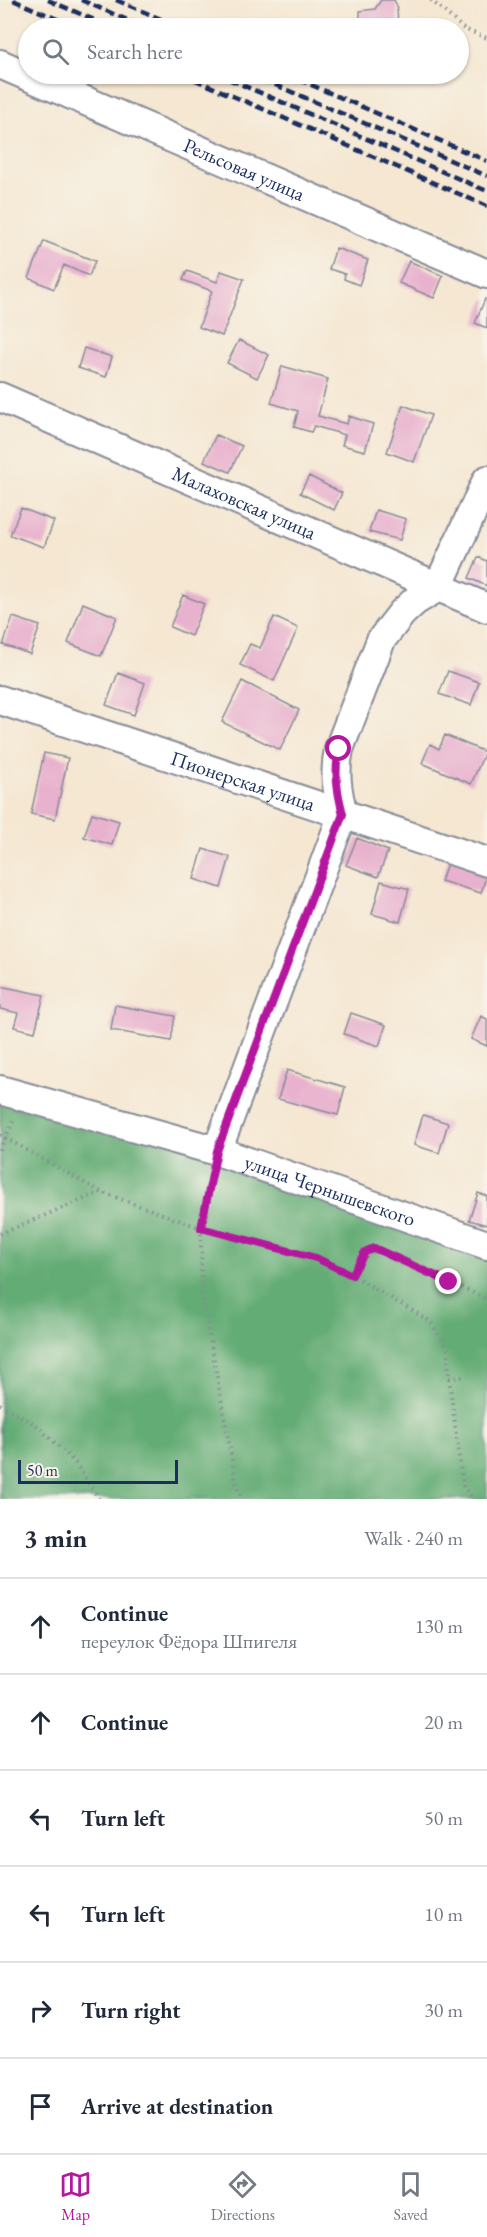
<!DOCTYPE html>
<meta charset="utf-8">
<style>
:root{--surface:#fff;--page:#f6f6f7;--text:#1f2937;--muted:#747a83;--line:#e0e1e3;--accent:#b5179e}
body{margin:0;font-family:"EB Garamond",serif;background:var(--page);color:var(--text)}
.scale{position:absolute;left:18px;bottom:15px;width:160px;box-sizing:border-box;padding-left:6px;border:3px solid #1b2f5e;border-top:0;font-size:16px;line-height:21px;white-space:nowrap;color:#1b2f5e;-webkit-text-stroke:4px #f7f3e8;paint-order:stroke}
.stop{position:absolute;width:18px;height:18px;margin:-14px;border:4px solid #b5179e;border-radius:50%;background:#fff}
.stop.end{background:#b5179e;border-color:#fff;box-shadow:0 2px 6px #0008}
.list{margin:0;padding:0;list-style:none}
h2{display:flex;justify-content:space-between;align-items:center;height:78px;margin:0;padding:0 24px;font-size:26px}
h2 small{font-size:20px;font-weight:400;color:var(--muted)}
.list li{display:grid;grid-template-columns:39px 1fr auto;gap:18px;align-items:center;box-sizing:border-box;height:96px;padding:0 24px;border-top:2px solid var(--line)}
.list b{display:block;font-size:22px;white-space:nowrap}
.list p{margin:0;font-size:20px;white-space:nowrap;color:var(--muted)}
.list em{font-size:20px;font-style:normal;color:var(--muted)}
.icon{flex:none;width:33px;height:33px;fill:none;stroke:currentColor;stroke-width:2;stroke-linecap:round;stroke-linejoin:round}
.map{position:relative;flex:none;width:487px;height:1499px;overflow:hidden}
.search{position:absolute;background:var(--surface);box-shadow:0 2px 4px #0004;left:18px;right:18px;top:18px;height:66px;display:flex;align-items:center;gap:15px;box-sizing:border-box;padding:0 21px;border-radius:33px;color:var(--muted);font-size:22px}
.sheet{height:654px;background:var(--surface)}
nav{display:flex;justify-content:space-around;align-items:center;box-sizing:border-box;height:84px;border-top:2px solid var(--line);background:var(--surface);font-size:16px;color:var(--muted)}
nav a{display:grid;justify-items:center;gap:3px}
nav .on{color:var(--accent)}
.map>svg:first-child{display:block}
.forest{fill:#64ac74;stroke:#406e69;stroke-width:1.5}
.building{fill:#e8b1ce}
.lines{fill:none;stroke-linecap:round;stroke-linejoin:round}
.minor-casing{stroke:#888b98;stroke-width:32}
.path{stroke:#888b98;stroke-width:4;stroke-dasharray:1.5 4.5;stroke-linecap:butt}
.minor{stroke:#fff;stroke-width:28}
.rail{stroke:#1b2f5e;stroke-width:4.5;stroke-dasharray:9 4.5;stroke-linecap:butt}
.route{stroke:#b5179e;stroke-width:8}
.labels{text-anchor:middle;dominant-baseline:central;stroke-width:6;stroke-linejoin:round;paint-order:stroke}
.street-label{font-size:20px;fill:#1b2f5e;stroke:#f7f3e8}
</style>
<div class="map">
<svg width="487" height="1499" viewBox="0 0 487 1499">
<rect width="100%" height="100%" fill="#f7f3e8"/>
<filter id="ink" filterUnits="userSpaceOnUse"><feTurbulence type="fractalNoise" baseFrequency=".0167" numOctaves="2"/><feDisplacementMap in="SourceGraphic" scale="12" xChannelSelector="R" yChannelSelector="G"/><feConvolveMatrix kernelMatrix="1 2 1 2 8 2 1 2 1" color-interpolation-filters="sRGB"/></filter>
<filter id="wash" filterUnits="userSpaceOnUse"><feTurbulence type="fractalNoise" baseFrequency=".008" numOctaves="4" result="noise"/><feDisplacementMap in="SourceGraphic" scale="24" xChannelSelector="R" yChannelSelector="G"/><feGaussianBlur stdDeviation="1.35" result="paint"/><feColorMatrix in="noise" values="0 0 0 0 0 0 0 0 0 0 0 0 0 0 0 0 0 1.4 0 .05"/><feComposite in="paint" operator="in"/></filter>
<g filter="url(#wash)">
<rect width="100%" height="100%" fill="#f5e7d2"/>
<path class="forest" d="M0,1090L487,1236V1499H0Z"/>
<g id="blocks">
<path class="building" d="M381,0H394L397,6L398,28H360V11L375,9Z
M44,241L95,261L89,276L64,265L54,289L29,278Z
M336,248L368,260L359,285L344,279L345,274L329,269Z
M409,261L443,276L434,298L399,283Z
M187,271L217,282L221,271L244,279L222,336L199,327L212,291L183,280Z
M485,299L487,300V328L475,323Z
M239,340L269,355L257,378L227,363Z
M84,348L112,357L106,377L78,368Z
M282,366L328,379L318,416L347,424L349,416L373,424L365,451L342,445L345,435L314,426L311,432L294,427L298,411L271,403Z
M403,405L431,415L414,462L387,452Z
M216,435L242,446L230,472L204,461Z
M309,476L342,493L334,510L300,493Z
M21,508L54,521L44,547L10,535Z
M376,510L406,519L400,540L369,532Z
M478,557L487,561V586L469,578Z
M183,595L204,604L191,636L170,627Z
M83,603L117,617L101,656L68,643Z
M13,617L40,626L30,654L3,645Z
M274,617L298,628L274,681L240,665L250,644L260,648Z
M448,671L479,682L471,705L439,694Z
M118,673L145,683L134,715L106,705Z
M242,681L299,710L280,750L222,722Z
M445,735L485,752L471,784L422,763L430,744L439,749Z
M44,753L68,758L55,819L31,814Z
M92,813L119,821L112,845L84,837Z
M357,838L388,851L378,877L346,865Z
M203,849L230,857L221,888L194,879Z
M449,857L487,874L481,893L441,881Z
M381,881L409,889L400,922L372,914Z
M0,986L44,995L35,1032L14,1027L18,1013L0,1009Z
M115,1005L175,1016L171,1041L111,1030Z
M351,1013L386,1025L379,1046L344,1034Z
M481,1016L487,1019V1046L471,1039Z
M287,1070L345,1087L338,1115L278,1099Z
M423,1115L448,1123L439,1153L414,1145Z
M478,1193L487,1196V1225L469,1220Z"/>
</g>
</g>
<g filter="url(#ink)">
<use href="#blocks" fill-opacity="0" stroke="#888b98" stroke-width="1.5"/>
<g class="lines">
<g class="minor-casing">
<g id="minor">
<path id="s1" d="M0,64L487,274"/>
<path id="s2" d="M0,397L487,608"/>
<path id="s3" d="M0,700L487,862"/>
<path id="s4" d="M0,1090L217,1151L487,1245"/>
<path d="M217,1151L343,814C337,791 334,773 339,749L381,640L402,613L415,601L438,587L487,480"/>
</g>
</g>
<path class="path" d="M431,0L464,29L487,38
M0,1135L101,1192L201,1228L316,1258L352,1275L430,1321L448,1350L449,1378L463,1487L474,1499
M0,1150L14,1119
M212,1175L201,1228V1289L237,1487L242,1499
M0,1234L101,1192
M352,1275L365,1252L374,1248L487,1299
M449,1378L464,1377
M0,1404L36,1425L74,1461L99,1499"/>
<use href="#minor" class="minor"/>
<path class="rail" d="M13,0L78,28
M48,0L113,28
M81,0L146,28
M116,0L182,28
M182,74L487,206
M217,74L487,191
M250,74L487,176
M286,74L487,161"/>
</g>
</g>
<g class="lines" filter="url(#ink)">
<path class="route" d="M339,749C334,773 337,791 343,814L217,1151L201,1228L316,1258L352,1275L365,1252L374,1248L449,1282"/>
</g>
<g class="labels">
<g class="street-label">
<text stroke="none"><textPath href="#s1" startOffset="266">Рельсовая улица</textPath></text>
<text stroke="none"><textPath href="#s2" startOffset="266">Малаховская улица</textPath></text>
<text stroke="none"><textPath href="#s3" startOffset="256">Пионерская улица</textPath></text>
<text stroke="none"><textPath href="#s4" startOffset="345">улица Чернышевского</textPath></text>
</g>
</g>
</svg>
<div class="scale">50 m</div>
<div class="stop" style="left:339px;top:749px"></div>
<div class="stop end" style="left:449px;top:1282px"></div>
<div class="search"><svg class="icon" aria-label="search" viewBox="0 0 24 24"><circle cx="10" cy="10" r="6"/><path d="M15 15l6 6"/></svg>Search here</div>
</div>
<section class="sheet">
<h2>3 min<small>Walk · 240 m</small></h2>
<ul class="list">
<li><svg class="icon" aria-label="ahead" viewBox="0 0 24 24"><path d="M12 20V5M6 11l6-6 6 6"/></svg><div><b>Continue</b><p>переулок Фёдора Шпигеля</p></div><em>130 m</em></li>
<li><svg class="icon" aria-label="ahead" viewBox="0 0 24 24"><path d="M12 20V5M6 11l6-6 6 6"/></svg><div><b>Continue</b></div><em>20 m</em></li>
<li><svg class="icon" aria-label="left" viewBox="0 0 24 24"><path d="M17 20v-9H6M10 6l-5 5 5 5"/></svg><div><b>Turn left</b></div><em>50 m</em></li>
<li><svg class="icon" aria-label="left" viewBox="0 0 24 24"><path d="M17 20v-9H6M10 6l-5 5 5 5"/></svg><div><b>Turn left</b></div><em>10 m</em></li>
<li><svg class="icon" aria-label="right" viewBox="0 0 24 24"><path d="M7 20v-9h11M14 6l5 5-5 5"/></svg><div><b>Turn right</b></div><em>30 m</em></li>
<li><svg class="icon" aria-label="arrive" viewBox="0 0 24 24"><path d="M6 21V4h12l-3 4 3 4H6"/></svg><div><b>Arrive at destination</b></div></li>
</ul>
</section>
<nav>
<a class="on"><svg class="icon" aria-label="map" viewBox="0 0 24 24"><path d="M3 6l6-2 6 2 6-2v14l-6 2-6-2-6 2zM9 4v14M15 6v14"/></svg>Map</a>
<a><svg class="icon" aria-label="directions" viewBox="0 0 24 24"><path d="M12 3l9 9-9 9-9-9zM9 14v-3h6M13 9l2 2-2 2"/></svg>Directions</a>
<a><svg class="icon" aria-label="saved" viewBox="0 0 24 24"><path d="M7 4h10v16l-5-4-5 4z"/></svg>Saved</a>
</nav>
